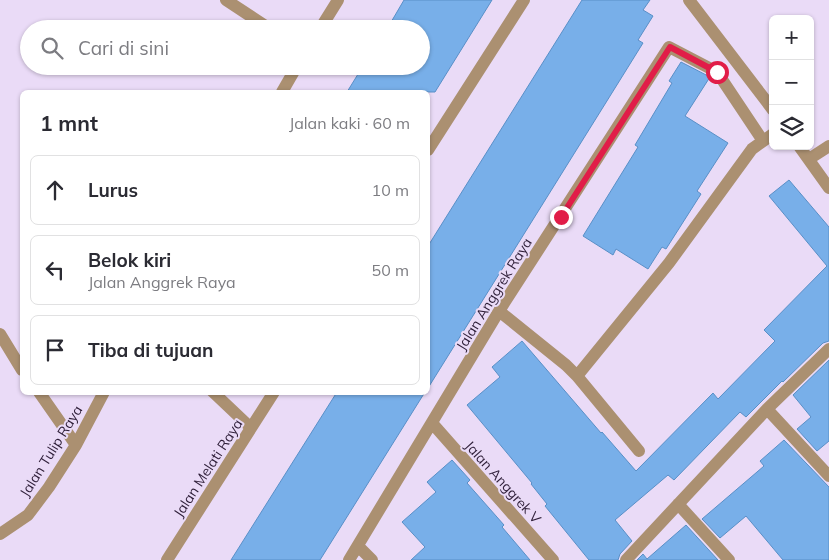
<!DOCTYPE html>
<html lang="id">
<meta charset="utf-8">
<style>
:root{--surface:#fff;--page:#f7f7f7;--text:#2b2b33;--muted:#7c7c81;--line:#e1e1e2}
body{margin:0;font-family:Mulish,sans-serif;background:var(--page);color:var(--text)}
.controls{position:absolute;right:15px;top:15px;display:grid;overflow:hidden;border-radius:8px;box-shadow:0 1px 4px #0004}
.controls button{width:45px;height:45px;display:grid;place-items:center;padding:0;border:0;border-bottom:1px solid var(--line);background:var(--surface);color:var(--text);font:25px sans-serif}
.stop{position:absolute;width:15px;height:15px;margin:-11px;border:4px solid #e11d48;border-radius:50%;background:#fff}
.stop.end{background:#e11d48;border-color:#fff;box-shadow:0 1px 5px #0008}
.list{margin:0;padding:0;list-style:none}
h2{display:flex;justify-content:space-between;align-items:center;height:65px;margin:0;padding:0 20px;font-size:21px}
h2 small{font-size:16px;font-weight:400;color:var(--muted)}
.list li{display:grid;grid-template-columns:32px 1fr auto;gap:15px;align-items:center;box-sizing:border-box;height:70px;margin:0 10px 10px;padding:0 10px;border:1px solid var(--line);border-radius:8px}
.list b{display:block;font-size:19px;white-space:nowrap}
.list p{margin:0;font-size:16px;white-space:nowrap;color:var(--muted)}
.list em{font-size:16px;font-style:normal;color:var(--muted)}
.icon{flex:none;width:28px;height:28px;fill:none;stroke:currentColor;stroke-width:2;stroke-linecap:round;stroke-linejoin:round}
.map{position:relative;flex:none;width:829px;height:560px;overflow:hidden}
.search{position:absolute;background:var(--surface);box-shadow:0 1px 4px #0004;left:20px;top:20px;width:410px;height:55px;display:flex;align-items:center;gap:12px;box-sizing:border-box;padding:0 18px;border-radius:28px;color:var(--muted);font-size:19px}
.panel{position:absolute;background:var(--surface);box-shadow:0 1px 4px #0004;left:20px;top:90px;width:410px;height:305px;border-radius:8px}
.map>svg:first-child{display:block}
.building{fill:#78afe9;stroke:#598fc7}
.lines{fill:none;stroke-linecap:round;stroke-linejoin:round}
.minor{stroke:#ab9071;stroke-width:12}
.route{stroke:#e11d48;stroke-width:6}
.labels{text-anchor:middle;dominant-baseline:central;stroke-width:4;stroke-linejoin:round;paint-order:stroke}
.street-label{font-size:14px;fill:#2d1d37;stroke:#eadbf7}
</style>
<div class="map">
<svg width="829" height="560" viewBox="0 0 829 560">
<rect width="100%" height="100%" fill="#eadbf7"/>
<path class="building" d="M404,0H492L435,92H347L363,66H421V29H387Z
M582,0H650L643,10L653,16L638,40L643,43L620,80L428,388V246Z
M681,62L710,77L685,116L728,143L697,191L701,194L666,249L662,247L648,269L616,249L613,255L583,236L638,147L635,145L672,83L669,81Z
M789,180L829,227V341L823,343L783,382L782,381L746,417L740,412L674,480L668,475L615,520L632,541L620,554L618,560H589L545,506L547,504L531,484L532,483L467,405L500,377L492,367L522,341L601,433L602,432L636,471L713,393L718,399L775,341L764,330L827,266L769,196Z
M829,360V441L817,451L797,429L811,417L793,395Z
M337,392H425L320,560H231Z
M784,440L829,487V560H783L746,516L720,538L702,519L764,466L760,461Z
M452,460L470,480L467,483L504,525L502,527L530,560H411L425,547L402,522L436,492L427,482Z
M686,525L718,560H637L643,554L647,559Z"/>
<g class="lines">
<path class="minor" d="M226,0L270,29
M689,0L773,110
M320,29L338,0
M282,92L297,66
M799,146L829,188
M428,150L524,0
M809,159L829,146
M499,311L566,365L577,376L639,451
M0,334L22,370
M577,376L669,263L752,149L773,134
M39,392L76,445
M213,392L251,428
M767,409L829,476
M432,423L553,560
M678,504L729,560
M0,534L28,515L49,487L76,445L104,392
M358,546L372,560
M167,560L274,392
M349,560L499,311L669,47L717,72L763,141
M626,560L767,409L829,349"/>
</g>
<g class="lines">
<path class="route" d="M561,217L670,47L717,72"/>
</g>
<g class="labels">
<g class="street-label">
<text transform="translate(494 294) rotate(-58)">Jalan Anggrek Raya</text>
<text transform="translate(51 451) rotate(-58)">Jalan Tulip Raya</text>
<text transform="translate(208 468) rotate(-57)">Jalan Melati Raya</text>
<text transform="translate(503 482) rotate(48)">Jalan Anggrek V</text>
</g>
</g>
</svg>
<div class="controls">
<button>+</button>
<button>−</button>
<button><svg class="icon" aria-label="layers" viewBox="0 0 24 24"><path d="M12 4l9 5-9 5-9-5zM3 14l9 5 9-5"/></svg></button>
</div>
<div class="stop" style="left:717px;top:72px"></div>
<div class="stop end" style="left:561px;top:217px"></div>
<div class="search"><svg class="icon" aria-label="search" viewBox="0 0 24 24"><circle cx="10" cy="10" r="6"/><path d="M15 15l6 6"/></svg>Cari di sini</div>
<section class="panel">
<h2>1 mnt<small>Jalan kaki · 60 m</small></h2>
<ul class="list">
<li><svg class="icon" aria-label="ahead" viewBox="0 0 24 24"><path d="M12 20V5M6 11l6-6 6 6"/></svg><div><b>Lurus</b></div><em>10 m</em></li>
<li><svg class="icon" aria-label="left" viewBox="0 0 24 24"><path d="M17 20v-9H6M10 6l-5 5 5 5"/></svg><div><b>Belok kiri</b><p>Jalan Anggrek Raya</p></div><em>50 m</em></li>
<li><svg class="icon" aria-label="arrive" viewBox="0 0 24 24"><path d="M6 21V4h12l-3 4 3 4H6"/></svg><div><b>Tiba di tujuan</b></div></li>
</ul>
</section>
</div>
